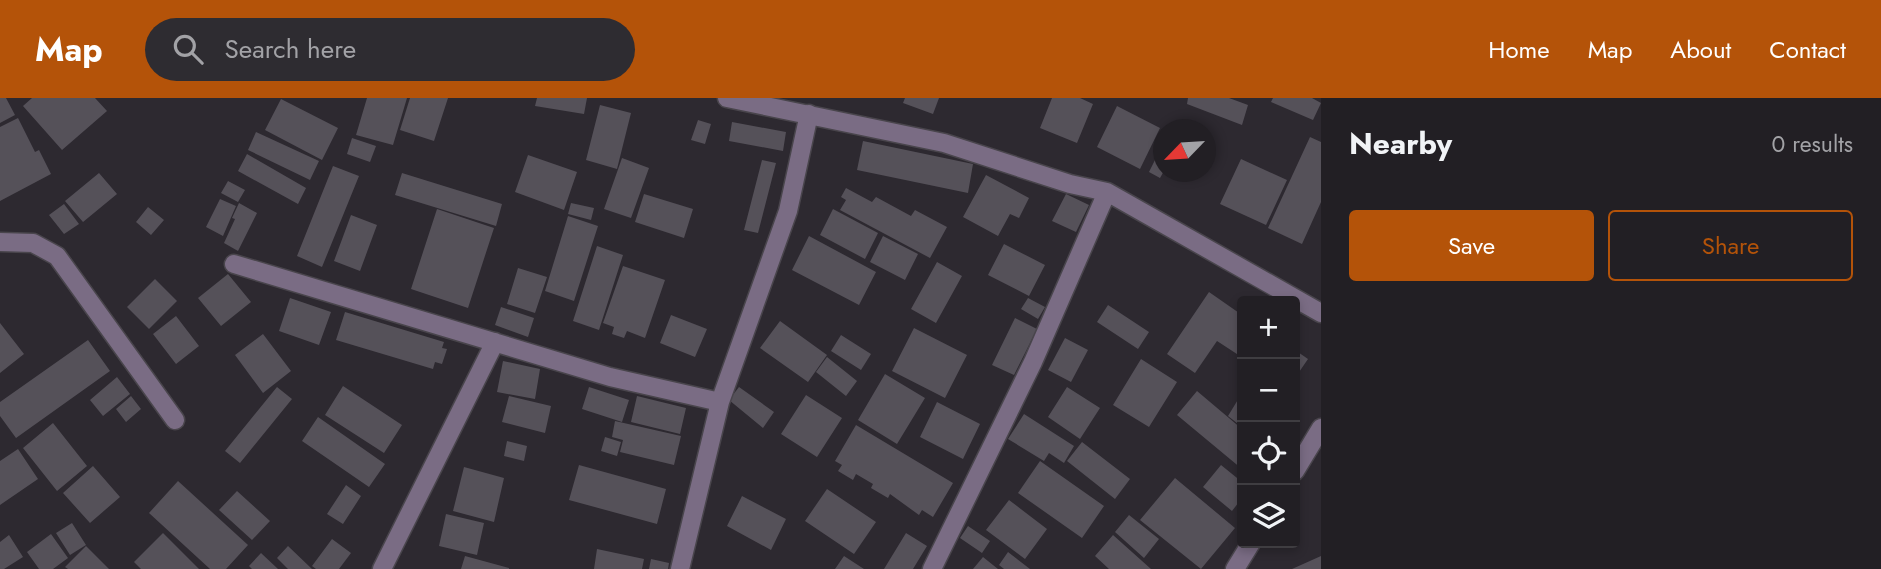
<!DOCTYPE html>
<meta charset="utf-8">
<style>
:root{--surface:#221f24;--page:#2e2c31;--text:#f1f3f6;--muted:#a2a2a6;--line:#3f3d41;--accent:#b45309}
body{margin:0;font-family:Jost,sans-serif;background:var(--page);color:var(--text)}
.controls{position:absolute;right:21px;bottom:21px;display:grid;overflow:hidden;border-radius:7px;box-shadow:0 4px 10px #0003}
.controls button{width:63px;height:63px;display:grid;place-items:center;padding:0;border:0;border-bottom:2px solid var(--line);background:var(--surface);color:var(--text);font:35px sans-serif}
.compass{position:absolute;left:1153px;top:21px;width:63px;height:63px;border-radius:50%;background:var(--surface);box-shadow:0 4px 10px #0003;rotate:245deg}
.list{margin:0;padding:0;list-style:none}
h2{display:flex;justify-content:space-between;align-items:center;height:91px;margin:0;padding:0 28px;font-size:30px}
h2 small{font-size:23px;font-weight:400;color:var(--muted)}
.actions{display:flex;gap:14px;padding:21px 28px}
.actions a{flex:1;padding:16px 0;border:2px solid var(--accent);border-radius:7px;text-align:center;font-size:24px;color:var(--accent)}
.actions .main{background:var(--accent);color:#fff}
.icon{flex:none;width:38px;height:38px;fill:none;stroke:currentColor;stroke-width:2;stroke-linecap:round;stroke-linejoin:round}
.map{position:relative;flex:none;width:1321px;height:471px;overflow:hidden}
header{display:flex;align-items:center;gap:42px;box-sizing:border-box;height:98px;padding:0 35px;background:var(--accent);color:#fff}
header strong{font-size:33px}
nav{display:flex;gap:38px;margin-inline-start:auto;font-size:24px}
.search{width:490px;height:63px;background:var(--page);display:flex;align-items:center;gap:18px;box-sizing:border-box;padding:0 24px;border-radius:38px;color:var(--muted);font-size:26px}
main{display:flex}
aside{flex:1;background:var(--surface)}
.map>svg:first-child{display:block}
.building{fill:#555159}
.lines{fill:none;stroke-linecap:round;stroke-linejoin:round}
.minor-casing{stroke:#49454c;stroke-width:21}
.minor{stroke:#7a6c84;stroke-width:18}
</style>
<header>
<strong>Map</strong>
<div class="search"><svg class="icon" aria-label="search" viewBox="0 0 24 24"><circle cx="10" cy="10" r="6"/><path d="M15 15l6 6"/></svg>Search here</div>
<nav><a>Home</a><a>Map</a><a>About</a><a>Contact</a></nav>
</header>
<main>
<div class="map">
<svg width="1321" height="471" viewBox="0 0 1321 471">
<rect width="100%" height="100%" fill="#2d2930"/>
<path class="building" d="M0,0H6L15,17L0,25Z
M32,0H95L107,13L62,52L23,8Z
M367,0H407L393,47L356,37Z
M410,0H448L434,43L400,32Z
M537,0H587L584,16L535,8Z
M905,0H939L933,16L903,5Z
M1052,0H1080L1093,6L1077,45L1040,30Z
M1188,0H1229L1248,7L1242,27L1187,6Z
M1273,0H1312L1321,5L1313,22L1271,4Z
M281,1L338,30L322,62L265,32Z
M600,7L631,15L617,71L586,62Z
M1117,8L1160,30L1140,71L1097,49Z
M18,20L35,54L39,52L51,76L0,103V29Z
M698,22L711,26L705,46L691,42Z
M732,24L786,34L783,53L729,43Z
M256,34L319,63L310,82L248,52Z
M1310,39L1321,44V104L1302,146L1268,130Z
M352,40L376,48L370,64L347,56Z
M863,43L973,66L968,95L857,72Z
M1160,52L1164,54V73L1160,80L1149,74Z
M247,56L306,90L298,106L238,73Z
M528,57L577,74L564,112L515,94Z
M622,60L649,70L631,120L604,111Z
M1241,61L1287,82L1266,127L1220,106Z
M762,62L776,65L758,135L744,132Z
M333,68L359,78L322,169L297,158Z
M99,75L117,96L83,124L65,103Z
M402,75L502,106L496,128L395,97Z
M986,77L1029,100L1019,120L1010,116L998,138L963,119Z
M228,83L245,92L238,104L221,95Z
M846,90L872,104L876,99L911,118L915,112L947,129L930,160L840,112L846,102L841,99Z
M644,96L693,111L684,140L635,124Z
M1066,96L1089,107L1076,134L1052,123Z
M220,101L236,108L223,138L206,129Z
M239,105L257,115L238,153L224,145L235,121L232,120Z
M571,105L594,110L591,122L568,116Z
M64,106L79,126L64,136L49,117Z
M148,109L164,122L151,137L136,124Z
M437,111L494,130L468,210L411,191Z
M833,111L878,135L865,161L820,137Z
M351,117L377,127L360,173L334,163Z
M568,118L598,128L574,203L545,193Z
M809,138L876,174L859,207L792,172Z
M883,138L918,156L905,182L870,164Z
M1004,146L1045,167L1029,198L988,177Z
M597,148L623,157L599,232L573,223Z
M937,164L962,178L936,225L911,211Z
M623,168L665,182L645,240L627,233L624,240L612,236L614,229L603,225Z
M518,170L547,179L535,215L507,206Z
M228,176L251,204L221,228L198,200Z
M155,181L177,203L149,231L127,209Z
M1209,194L1242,217V255L1240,258L1217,243L1195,275L1167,256Z
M290,200L331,214L319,247L279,233Z
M1028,200L1045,209L1038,221L1021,211Z
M1108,207L1149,234L1138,251L1097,224Z
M501,209L534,220L528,239L495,227Z
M345,214L444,244L442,250L447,251L442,266L435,264L433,271L336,242Z
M671,217L707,231L695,259L660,245Z
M176,218L199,248L176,266L153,236Z
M1015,220L1037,231L1014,277L992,267Z
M780,223L827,257L808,284L760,250Z
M0,225L24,256L0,275Z
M914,230L967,257L945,300L892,273Z
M263,236L291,273L263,295L235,257Z
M841,237L871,256L861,272L831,253Z
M1065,240L1088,252L1071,284L1048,272Z
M88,242L110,273L16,340L0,318V304Z
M1295,252L1308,261L1295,280Z
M827,259L857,283L846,298L816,274Z
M1141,261L1177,284L1149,329L1113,307Z
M503,263L540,271L535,301L497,294Z
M885,276L925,300L897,346L858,322Z
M117,279L130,296L103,318L90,302Z
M343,288L402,327L384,355L325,317Z
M277,289L292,301L240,365L225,353Z
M589,289L629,302L622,324L582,311Z
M739,289L774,314L763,330L729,302Z
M1067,289L1100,310L1080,341L1048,319Z
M1197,293L1242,331V371L1177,317Z
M1242,295V329L1228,318Z
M806,297L842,320L817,359L781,336Z
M131,298L141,311L126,324L116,311Z
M509,298L551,308L545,335L502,324Z
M637,298L686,310L680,336L631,324Z
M937,304L980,326L963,361L920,339Z
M1024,316L1074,348L1064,365L1049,355L1044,363L1008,341Z
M318,319L385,366L369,389L302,343Z
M615,323L681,338L674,367L620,354L623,342L612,339Z
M53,325L87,368L57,393L23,350Z
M856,327L953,385L933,419L922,412L919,417L890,396L888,400L871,390L873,386L856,376L853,382L838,373L842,367L835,363Z
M605,339L621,344L617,358L601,353Z
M507,343L527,348L524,363L504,358Z
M1082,344L1130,381L1115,401L1067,363Z
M18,351L38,381L0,407V363Z
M1040,363L1104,408L1082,440L1018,395Z
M579,367L666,391L657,426L569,402Z
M1221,367L1242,384V400L1232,413L1203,389Z
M93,368L120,399L90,425L63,395Z
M464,369L504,380L494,424L453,413Z
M1175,380L1235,430L1201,471L1140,422Z
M178,383L248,447L226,471H210L149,415Z
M346,387L361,398L343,426L327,416Z
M827,391L876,424L854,456L805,423Z
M237,393L270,423L252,442L219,412Z
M742,398L786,421L771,452L727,428Z
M1009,402L1047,431L1025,461L986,432Z
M446,416L484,425L477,457L439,448Z
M1129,417L1159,441L1144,460L1115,434Z
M72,425L86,447L70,457L56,435Z
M968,428L990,443L982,455L960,440Z
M163,435L199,471H141L134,464Z
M906,435L927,448L913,471H884Z
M51,436L68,460L53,471H39L27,454Z
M9,437L23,459L4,471H0V444Z
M1113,437L1151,471H1109L1095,458Z
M332,441L351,455L339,471H316L312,468Z
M86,448L109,471H68L65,469Z
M288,448L312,471H288L277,460Z
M597,451L644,461L642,471H594Z
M1008,454L1030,471H1004L999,467Z
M261,455L278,471H252L249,468Z
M465,458L509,470V471H461Z
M844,458L864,471H835Z
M1321,458V471H1292Z
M983,459L998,471H973Z
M651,461L669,465L668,471H649Z"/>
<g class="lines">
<g class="minor-casing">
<path id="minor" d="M727,0L944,45L1070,86L1107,94L1321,215
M0,144L33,145L57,158L175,322
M234,166L610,279L720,304
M1295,373L1321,330
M382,471L495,244
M680,471L720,304L788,113L809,16
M932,471L1033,264L1107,94
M1235,471L1251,445"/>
</g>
<use href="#minor" class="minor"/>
</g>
</svg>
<div class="controls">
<button>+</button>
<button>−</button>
<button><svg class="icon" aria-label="locate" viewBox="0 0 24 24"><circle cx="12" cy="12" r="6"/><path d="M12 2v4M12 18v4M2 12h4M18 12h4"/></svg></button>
<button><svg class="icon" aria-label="layers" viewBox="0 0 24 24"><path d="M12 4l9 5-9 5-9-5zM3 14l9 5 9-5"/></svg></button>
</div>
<svg class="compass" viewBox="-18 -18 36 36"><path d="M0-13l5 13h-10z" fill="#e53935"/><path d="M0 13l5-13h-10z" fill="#a2a2a6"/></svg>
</div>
<aside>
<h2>Nearby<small>0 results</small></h2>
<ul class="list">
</ul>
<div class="actions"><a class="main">Save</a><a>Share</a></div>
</aside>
</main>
